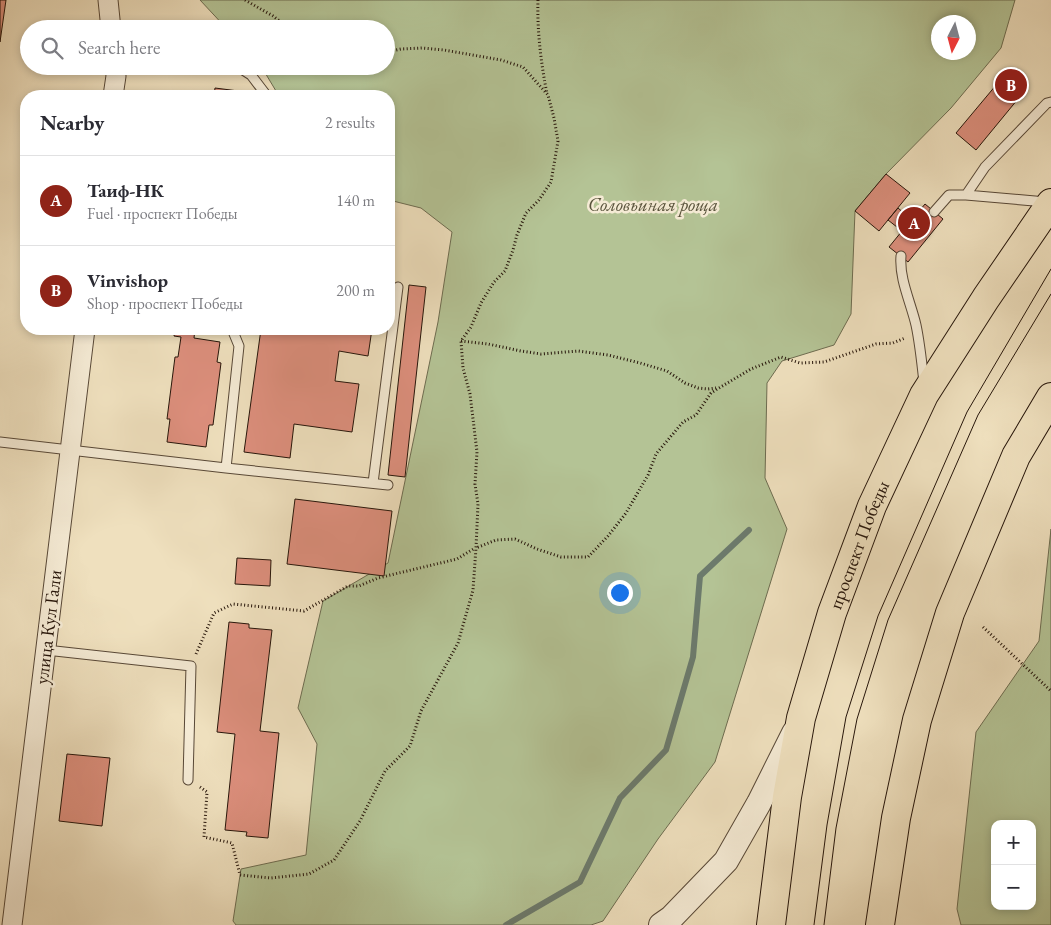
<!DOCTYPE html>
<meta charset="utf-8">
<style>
:root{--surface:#fff;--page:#f2f2f3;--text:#2b2b33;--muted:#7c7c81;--line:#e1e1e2;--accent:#8f2418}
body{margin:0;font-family:"EB Garamond",serif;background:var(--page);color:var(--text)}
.controls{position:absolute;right:15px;bottom:15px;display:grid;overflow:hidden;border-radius:10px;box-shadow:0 2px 8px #0003}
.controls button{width:45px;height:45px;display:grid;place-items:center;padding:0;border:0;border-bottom:1px solid var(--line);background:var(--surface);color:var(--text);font:25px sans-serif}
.compass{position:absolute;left:931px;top:15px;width:45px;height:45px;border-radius:50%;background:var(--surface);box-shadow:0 2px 8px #0003;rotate:186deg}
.you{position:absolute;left:619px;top:592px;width:18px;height:18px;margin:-12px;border:4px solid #fff;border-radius:50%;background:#1a73e8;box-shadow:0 0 0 8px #1a73e833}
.badge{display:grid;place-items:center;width:32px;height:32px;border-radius:50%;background:var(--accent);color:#fff;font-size:16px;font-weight:700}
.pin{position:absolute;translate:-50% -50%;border:2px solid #fff;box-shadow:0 1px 5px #0006}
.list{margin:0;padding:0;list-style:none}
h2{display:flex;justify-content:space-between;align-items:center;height:65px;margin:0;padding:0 20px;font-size:21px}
h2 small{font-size:16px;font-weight:400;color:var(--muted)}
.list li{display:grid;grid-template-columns:32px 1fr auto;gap:15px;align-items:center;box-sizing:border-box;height:90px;padding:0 20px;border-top:1px solid var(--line)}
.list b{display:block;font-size:19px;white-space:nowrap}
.list p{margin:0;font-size:16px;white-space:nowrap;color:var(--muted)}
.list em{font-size:16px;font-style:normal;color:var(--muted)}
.icon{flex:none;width:28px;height:28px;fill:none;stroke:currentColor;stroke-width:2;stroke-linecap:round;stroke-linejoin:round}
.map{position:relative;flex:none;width:1051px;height:925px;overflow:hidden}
.search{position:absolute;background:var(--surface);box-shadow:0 2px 8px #0003;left:20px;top:20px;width:375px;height:55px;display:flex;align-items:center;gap:12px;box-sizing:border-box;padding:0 18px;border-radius:28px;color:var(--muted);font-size:19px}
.panel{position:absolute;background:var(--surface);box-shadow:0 2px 8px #0003;left:20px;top:90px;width:375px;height:245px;border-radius:20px}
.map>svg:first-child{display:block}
.green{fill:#b4c395;stroke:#6d6c50;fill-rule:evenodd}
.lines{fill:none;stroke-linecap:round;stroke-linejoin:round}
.stream{stroke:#6c7a6c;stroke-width:6}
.building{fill:#dd8f7d;stroke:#26150a}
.service-casing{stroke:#584837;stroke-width:11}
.minor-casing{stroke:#584837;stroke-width:21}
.tertiary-casing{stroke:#584837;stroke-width:26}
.primary-casing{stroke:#26150a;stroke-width:30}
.path{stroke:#26150a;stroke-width:3;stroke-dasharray:1 2.5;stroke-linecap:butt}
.service{stroke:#f5ebd5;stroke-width:9}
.minor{stroke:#f5ebd5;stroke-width:19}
.tertiary{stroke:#f5ebd5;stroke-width:24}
.primary{stroke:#efe0be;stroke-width:28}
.tram{stroke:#26150a;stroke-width:1}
.labels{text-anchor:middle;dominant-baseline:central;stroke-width:5;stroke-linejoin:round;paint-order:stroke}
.park-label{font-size:19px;font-style:italic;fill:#58523b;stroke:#f5ebd5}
.street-label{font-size:19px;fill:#26150a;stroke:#f5ebd5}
</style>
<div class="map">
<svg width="1051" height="925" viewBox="0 0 1051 925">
<rect width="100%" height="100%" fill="#efe0be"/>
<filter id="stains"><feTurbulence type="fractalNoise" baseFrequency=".004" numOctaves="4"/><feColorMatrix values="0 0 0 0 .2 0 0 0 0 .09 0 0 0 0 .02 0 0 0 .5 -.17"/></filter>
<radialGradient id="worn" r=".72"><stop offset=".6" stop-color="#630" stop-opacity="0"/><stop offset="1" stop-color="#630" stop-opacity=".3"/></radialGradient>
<path class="green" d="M200,0H1015L1001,48L951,108L886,174L855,211L851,314L834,345L782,361L767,383L765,478L787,529L715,762L658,839L603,921L591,925H236L233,921L241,869L306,855L317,744L298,708L323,601L388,563L438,322L452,232L421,208L389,200V96H279L261,66H386V29H227ZM938,22H968V52H938Z
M1051,529V925H961L957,909L976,732L1039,641ZM995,824H1032V906H995Z"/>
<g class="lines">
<path class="stream" d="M506,925L580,882L620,798L666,750L693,657L700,576L749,530"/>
</g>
<path class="building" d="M0,0H6L0,42Z
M1007,72L1027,88L976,150L956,133Z
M215,88L254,93L253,96H214Z
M886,174L910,193L879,231L855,211Z
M925,204L943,219L908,262L889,247L902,231L888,220L898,208L912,220Z
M409,285L426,287L405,477L388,475Z
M175,329H195L194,338L220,342L217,362L221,363L213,425H209L206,447L167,442L170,419H167L175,357H178L181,337L174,336Z
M261,329H372L368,356L339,351L335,381L359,384L352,432L294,424L290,458L244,452Z
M295,499L392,511L384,576L287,564Z
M237,558L271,560L270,586L235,584Z
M229,622L249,624V628L272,630L260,731L279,733L268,838L246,836L247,832L225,830L235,734L217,732Z
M67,754L110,758L102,826L59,821Z"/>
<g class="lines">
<g class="service-casing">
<path id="service" d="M237,66L251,75L267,96
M966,195L985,167L1047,103L1051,102
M934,212L949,195H966L1046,202
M901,256C899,279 911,303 916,325C920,344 922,364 924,383
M0,442L226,468L239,346L232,329
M226,468L388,485
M373,483L398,287
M46,650L191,666L188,780"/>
</g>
<g class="minor-casing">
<path id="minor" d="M108,0L111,29
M113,96L116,76L115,66
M12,925L85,329"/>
</g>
<g class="tertiary-casing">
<path id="tertiary" d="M661,925L671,918L726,861L759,803L794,733"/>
</g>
<g class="primary-casing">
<g id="primary">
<path id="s1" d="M771,925L787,797L801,718L832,613L872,506L924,395L986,298L1051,203"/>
<path d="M880,925L896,818L917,720L950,613L1016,456L1051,397"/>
</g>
</g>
<path class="path" d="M245,0L273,16L290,29
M538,0C537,31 541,63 547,94
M386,52L401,49L422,48L444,50L501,60L523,67L548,95L554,118L558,141L551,182L539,200L526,213L517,235L513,250L505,271L494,282L481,303L471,327L461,341L463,368L470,394L477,452L475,484L478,504L476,548L496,540L515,539L537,549L561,557H588L608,536L626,513L648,475L656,454L683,422L696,415L711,393L719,388L751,369L781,357L800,363L824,362L876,344L893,343L905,338
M461,341L488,344L521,351L541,354L578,351L608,355L640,363L667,371L685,383L698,388L708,389L716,388
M983,627L1051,691
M196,654L214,613L233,604L304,611L348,586H359L378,578L457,559L475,548
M200,787L207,792L204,837L232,843L240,875L271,878L309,874L334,860L360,821L385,771L410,746L421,711L458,643L473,590L476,548"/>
<use href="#service" class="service"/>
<use href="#minor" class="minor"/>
<use href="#tertiary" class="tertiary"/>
<use href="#primary" class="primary"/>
<path class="tram" d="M814,925L827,825L846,717L878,616L967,412L1051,269
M824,925L836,828L857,719L888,620L978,415L1051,294"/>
</g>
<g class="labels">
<g class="park-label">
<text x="653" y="204">Соловьиная роща</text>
</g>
<g class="street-label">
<text stroke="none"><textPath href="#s1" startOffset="392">проспект Победы</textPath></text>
<text transform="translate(48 627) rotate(-83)">улица Кул Гали</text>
</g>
</g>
<rect width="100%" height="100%" filter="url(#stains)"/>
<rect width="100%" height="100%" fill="url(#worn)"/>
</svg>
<div class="controls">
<button>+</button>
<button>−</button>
</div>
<svg class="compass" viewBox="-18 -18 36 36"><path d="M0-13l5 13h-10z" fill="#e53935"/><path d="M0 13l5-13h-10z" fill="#7c7c81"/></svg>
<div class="you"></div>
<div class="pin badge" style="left:914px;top:223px">A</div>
<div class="pin badge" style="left:1011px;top:85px">B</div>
<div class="search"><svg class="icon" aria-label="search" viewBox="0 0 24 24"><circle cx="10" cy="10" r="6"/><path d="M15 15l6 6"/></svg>Search here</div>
<section class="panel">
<h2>Nearby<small>2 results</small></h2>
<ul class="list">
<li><span class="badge">A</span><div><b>Таиф-НК</b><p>Fuel · проспект Победы</p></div><em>140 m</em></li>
<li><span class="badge">B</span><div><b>Vinvishop</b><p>Shop · проспект Победы</p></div><em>200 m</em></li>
</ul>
</section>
</div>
